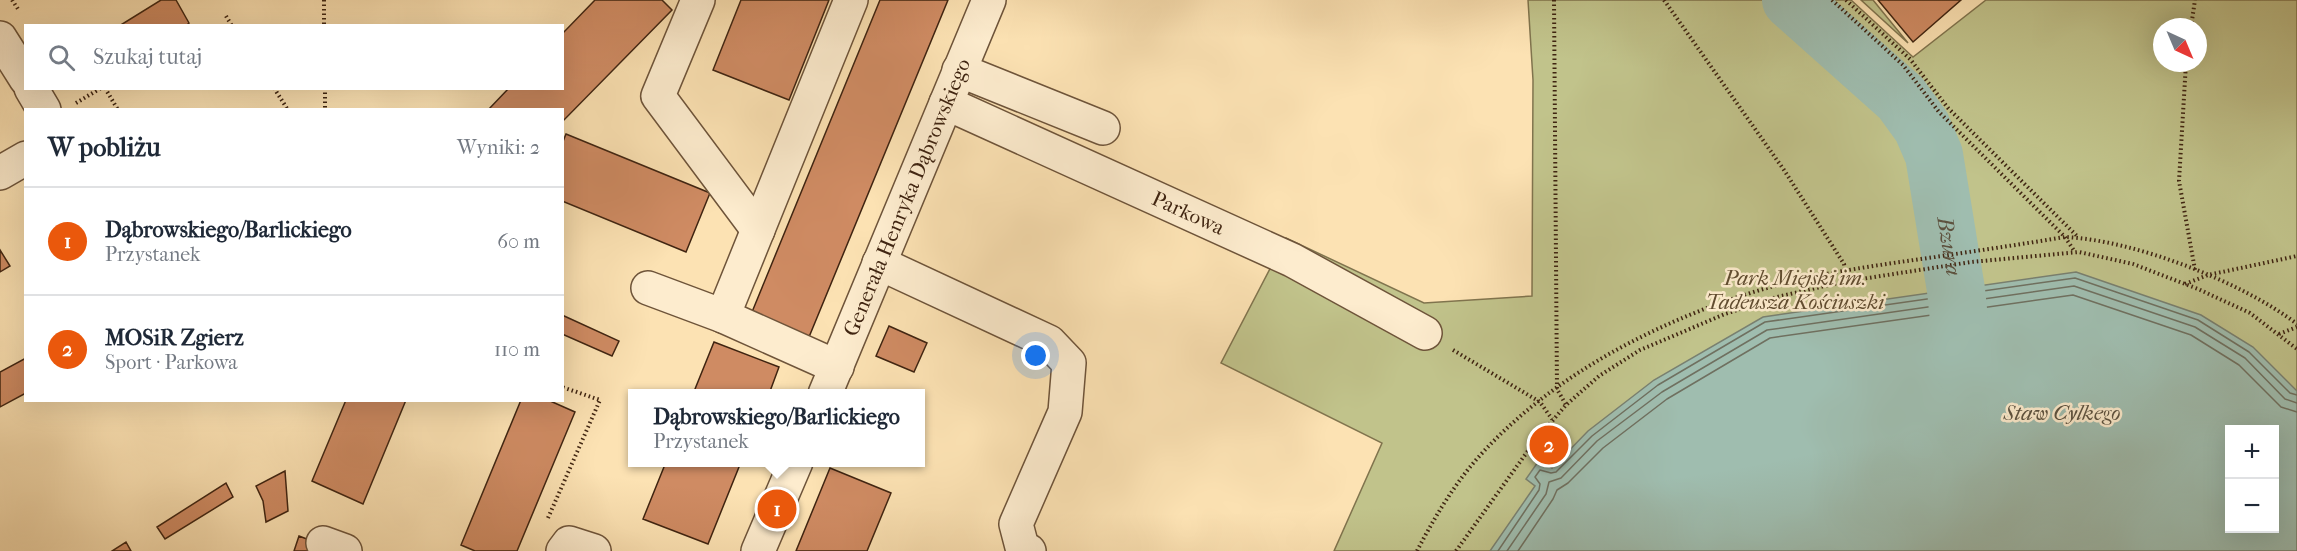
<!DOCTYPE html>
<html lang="pl">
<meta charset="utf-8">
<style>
:root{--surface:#fff;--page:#f6f6f7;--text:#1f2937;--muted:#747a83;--line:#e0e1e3;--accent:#ea580c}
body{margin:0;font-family:"IM FELL French Canon",serif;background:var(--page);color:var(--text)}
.controls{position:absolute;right:18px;bottom:18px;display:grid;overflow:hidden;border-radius:0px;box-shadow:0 6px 24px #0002}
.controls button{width:54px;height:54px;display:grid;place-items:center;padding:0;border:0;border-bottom:2px solid var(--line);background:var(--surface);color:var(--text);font:30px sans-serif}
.compass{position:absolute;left:2153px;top:18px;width:54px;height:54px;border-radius:50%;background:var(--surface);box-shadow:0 6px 24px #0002;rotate:136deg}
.you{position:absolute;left:1036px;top:356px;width:21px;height:21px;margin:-15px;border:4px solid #fff;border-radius:50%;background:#1a73e8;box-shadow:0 0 0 9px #1a73e833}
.badge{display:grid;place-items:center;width:39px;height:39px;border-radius:50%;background:var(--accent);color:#fff;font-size:20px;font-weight:700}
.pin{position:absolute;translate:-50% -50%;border:3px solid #fff;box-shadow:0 2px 6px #0006}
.popup{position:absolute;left:628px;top:389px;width:297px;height:78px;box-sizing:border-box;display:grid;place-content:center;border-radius:0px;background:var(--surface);filter:drop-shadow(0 2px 4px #0005);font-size:20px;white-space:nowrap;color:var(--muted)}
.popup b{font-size:22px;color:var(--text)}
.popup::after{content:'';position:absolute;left:50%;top:100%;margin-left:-12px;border:12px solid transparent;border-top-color:var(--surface)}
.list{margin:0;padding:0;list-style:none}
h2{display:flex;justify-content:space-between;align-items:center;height:78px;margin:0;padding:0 24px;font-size:26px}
h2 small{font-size:20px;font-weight:400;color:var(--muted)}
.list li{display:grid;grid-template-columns:39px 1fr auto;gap:18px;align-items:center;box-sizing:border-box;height:108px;padding:0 24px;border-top:2px solid var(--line)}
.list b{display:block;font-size:22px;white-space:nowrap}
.list p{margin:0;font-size:20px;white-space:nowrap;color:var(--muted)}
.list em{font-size:20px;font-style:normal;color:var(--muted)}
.icon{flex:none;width:33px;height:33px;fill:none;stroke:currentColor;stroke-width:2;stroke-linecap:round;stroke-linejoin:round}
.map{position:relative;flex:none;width:2297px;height:551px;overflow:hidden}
.search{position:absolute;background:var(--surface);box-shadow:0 6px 24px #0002;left:24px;top:24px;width:540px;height:66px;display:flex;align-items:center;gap:15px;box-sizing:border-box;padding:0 21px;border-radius:0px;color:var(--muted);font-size:22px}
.panel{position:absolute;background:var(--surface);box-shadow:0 6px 24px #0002;left:24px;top:108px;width:540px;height:294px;border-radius:0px}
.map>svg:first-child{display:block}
.green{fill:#c1c38b;stroke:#80744e;stroke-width:1.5;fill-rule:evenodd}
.water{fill:#9fbdaf;stroke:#798070;stroke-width:1.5;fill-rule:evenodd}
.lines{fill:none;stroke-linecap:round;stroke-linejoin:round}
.shore{stroke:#6f7060;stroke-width:1.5}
.river{stroke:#9fbdaf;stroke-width:58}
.building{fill:#cf8b63;stroke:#3f2411;stroke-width:1.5}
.minor-casing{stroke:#6e543a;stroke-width:36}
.path{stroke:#3f2411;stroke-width:4;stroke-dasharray:1.5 3;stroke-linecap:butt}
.minor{stroke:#fdecce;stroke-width:33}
.labels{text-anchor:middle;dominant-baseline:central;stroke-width:5;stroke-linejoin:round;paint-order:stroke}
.street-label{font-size:21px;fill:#3f2411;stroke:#fdecce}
.park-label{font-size:21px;font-style:italic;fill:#604c30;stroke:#fdecce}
.water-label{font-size:22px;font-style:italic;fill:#5c5240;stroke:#fdecce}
</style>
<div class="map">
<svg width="2297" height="551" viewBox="0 0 2297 551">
<rect width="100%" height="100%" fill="#fce2b3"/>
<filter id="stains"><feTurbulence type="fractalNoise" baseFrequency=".00333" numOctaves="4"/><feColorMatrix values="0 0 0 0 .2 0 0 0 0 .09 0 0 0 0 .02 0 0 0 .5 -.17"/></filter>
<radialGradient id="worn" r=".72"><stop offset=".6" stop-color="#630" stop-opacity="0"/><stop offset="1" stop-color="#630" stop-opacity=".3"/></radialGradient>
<path class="green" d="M1528,0H1851L1913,57L1986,0H2297V551H1334L1382,443L1221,363L1286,238L1424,303L1532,296L1533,80ZM2162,27H2198V63H2162ZM2230,430H2274V528H2230Z
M1861,0H1873L1908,43Z"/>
<path class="water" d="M2076,272L2201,315L2253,347L2297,391V551H1490L1535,486L1526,479L1540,459L1552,468L1588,431L1654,380L1763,317ZM2230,430H2274V528H2230Z"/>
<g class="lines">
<path class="shore" d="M1498,551L1539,490L1540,484L1535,477L1540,470L1551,473L1556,472L1592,436L1658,385L1765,322L2075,278L2198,320L2249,352L2290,393L2297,395
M1507,551L1546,494L1549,482L1561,478L1597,441L1662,392L1767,330L2074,286L2195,327L2245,358L2285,399L2297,403
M1518,551L1553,499L1557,490L1568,483L1603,448L1667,399L1770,338L2073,295L2191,335L2239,365L2281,407L2297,412"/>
<path class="river" id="s1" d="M1791,0L1901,98L1922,127L1934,155L1956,290L1964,369"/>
</g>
<path class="building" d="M161,0H176L189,23L186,26H119Z
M595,0H662L672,10L562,122V110H488L509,88H562V34Z
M741,0H829L789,100L713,70Z
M880,0H948L809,337L752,312Z
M1878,0H1961L1913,42Z
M566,134L710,193L686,252L562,201V144Z
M0,250L10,266L0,272Z
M562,315L619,341L612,356L562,334Z
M889,326L927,343L914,372L876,356Z
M714,342L779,367L769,394H693Z
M26,358V393L0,407V372Z
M346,400H406L363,504L312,481Z
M521,400H548L575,412L517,551H475L461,545Z
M666,462H741L708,544L643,519Z
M830,468L891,493L867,551H796Z
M285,471L288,511L266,522L263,501L256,486Z
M226,483L233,497L165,539L157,527Z
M299,536L312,541L308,551H294Z
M126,542L131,551H112Z"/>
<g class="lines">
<g class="minor-casing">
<g id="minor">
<path d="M698,0L658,96L758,230"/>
<path d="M0,38L26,79"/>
<path d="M959,70L1103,128"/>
<path d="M31,88L44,110"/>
<path id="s2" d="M946,103L1292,260L1425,333"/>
<path d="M0,173L26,158"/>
<path d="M879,263L1049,342L1069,363L1065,412L1016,524L1022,547L1029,551"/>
<path d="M648,288L723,316L837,367"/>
<path d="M723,316L851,0"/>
<path id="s3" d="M825,394L989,0"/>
<path d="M323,543L345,551"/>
<path d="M563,551L569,543L594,551"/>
<path d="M758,551L796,462"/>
</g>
</g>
<path class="path" d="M12,0L18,9
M324,0V26
M1554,0L1557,389L1566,405
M1664,0L1784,170L1844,264L1847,282
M1832,0L1903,65L1939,112L2065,237L2075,252
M1846,0L1910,59L1948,108L2078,237
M226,16L232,26
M2191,27L2195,0
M2186,63L2179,181L2195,270
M105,88L118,110
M274,88L288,110
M325,88V110
M76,103L101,88
M2185,284L2208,275L2297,256
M2279,334L2297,327
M1453,350L1540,402L1552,419
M548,518L600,400L562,387
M1417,551C1432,522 1449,493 1470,467C1545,377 1663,317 1774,286C1822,273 1872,266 1921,259C1969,252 2017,245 2065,237C2134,240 2242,282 2297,324
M1456,551L1535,441L1566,405L1599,376L1640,350L1725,314L1777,297L1842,282L1971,262L2079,252L2133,264L2198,289L2250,313L2297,349"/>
<use href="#minor" class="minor"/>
</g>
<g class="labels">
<g class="street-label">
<text stroke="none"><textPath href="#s3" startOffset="213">Generała Henryka Dąbrowskiego</textPath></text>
<text stroke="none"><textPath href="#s2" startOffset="266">Parkowa</textPath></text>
</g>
<g class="park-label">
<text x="1795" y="278">Park Miejski im.<tspan x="1795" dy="24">Tadeusza Kościuszki</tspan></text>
</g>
<g class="water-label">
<text stroke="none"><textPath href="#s1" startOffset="306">Bzura</textPath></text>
<text x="2062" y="413">Staw Cylkego</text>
</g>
</g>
<rect width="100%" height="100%" filter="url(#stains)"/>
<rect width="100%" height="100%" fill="url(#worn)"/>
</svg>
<div class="controls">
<button>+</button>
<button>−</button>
</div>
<svg class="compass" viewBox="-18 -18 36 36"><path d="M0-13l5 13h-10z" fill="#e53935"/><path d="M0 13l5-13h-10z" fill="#747a83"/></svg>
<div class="you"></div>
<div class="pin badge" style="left:777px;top:509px">1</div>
<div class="popup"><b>Dąbrowskiego/Barlickiego</b>Przystanek</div>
<div class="pin badge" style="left:1549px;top:445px">2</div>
<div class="search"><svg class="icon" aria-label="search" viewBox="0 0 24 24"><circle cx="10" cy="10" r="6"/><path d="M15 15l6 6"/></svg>Szukaj tutaj</div>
<section class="panel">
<h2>W pobliżu<small>Wyniki: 2</small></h2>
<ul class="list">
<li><span class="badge">1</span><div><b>Dąbrowskiego/Barlickiego</b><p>Przystanek</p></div><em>60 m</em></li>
<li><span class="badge">2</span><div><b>MOSiR Zgierz</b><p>Sport · Parkowa</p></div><em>110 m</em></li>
</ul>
</section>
</div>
